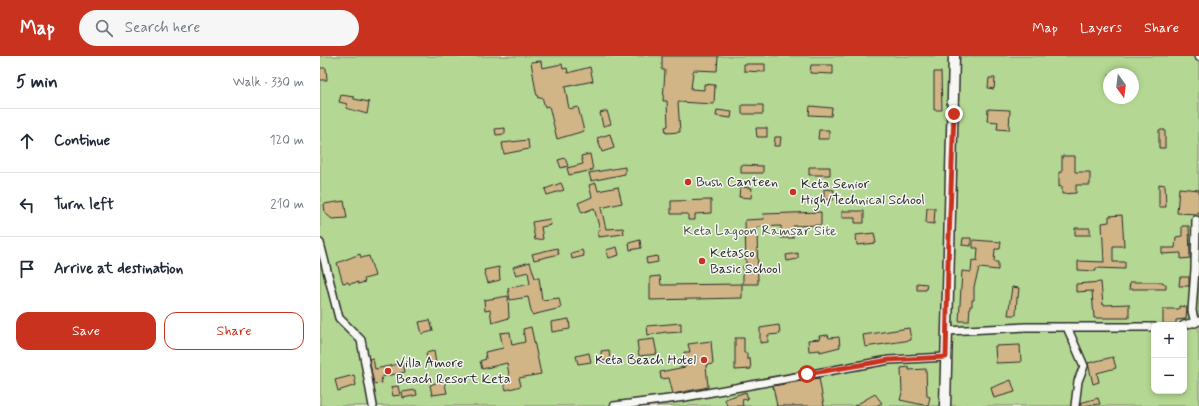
<!DOCTYPE html>
<meta charset="utf-8">
<style>
:root{--surface:#fff;--page:#f6f6f7;--text:#1f2937;--muted:#747a83;--line:#e0e1e3;--accent:#c8321e}
body{margin:0;font-family:Mynerve,sans-serif;background:var(--page);color:var(--text)}
.controls{position:absolute;right:12px;bottom:12px;display:grid;overflow:hidden;border-radius:8px;box-shadow:0 2px 6px #0003}
.controls button{width:36px;height:36px;display:grid;place-items:center;padding:0;border:0;border-bottom:1px solid var(--line);background:var(--surface);color:var(--text);font:20px sans-serif}
.compass{position:absolute;left:783px;top:12px;width:36px;height:36px;border-radius:50%;background:var(--surface);box-shadow:0 2px 6px #0003;rotate:166deg}
.stop{position:absolute;width:12px;height:12px;margin:-9px;border:3px solid #c8321e;border-radius:50%;background:#fff}
.stop.end{background:#c8321e;border-color:#fff;box-shadow:0 1px 4px #0008}
.list{margin:0;padding:0;list-style:none}
h2{display:flex;justify-content:space-between;align-items:center;height:52px;margin:0;padding:0 16px;font-size:17px}
h2 small{font-size:13px;font-weight:400;color:var(--muted)}
.list li{display:grid;grid-template-columns:26px 1fr auto;gap:12px;align-items:center;box-sizing:border-box;height:64px;padding:0 16px;border-top:1px solid var(--line)}
.list b{display:block;font-size:15px;white-space:nowrap}
.list em{font-size:13px;font-style:normal;color:var(--muted)}
.actions{display:flex;gap:8px;padding:12px 16px}
.actions a{flex:1;padding:9px 0;border:1px solid var(--accent);border-radius:12px;text-align:center;font-size:14px;color:var(--accent)}
.actions .main{background:var(--accent);color:#fff}
.icon{flex:none;width:22px;height:22px;fill:none;stroke:currentColor;stroke-width:2;stroke-linecap:round;stroke-linejoin:round}
.map{position:relative;flex:none;width:879px;height:350px;overflow:hidden}
header{display:flex;align-items:center;gap:24px;box-sizing:border-box;height:56px;padding:0 20px;background:var(--accent);color:#fff}
header strong{font-size:19px}
nav{display:flex;gap:22px;margin-inline-start:auto;font-size:14px}
.search{width:280px;height:36px;background:var(--page);display:flex;align-items:center;gap:10px;box-sizing:border-box;padding:0 14px;border-radius:22px;color:var(--muted);font-size:15px}
main{display:flex}
aside{flex:1;background:var(--surface)}
.map>svg:first-child{display:block}
.green{fill:#b4d893;stroke:#70825f;fill-rule:evenodd}
.building{fill:#d1b586;stroke:#2b2b2b}
.lines{fill:none;stroke-linecap:round;stroke-linejoin:round}
.street-casing{stroke:#2b2b2b;stroke-width:10}
.secondary-casing{stroke:#2b2b2b;stroke-width:13}
.street{stroke:#f6f6f2;stroke-width:7}
.secondary{stroke:#f6f6f2;stroke-width:10}
.route{stroke:#c8321e;stroke-width:5}
.poi-dot{fill:#c8321e;stroke:#f6f6f2;stroke-width:1.5}
.labels{text-anchor:middle;dominant-baseline:central;stroke-width:3;stroke-linejoin:round;paint-order:stroke}
.poi-label{font-size:14px;fill:#2b2b2b;stroke:#f6f6f2;text-anchor:start}
.park-label{font-size:14px;fill:#4d5645;stroke:#f6f6f2}
</style>
<header>
<strong>Map</strong>
<div class="search"><svg class="icon" aria-label="search" viewBox="0 0 24 24"><circle cx="10" cy="10" r="6"/><path d="M15 15l6 6"/></svg>Search here</div>
<nav><a>Map</a><a>Layers</a><a>Share</a></nav>
</header>
<main>
<aside>
<h2>5 min<small>Walk · 330 m</small></h2>
<ul class="list">
<li><svg class="icon" aria-label="ahead" viewBox="0 0 24 24"><path d="M12 20V5M6 11l6-6 6 6"/></svg><div><b>Continue</b></div><em>120 m</em></li>
<li><svg class="icon" aria-label="left" viewBox="0 0 24 24"><path d="M17 20v-9H6M10 6l-5 5 5 5"/></svg><div><b>Turn left</b></div><em>210 m</em></li>
<li><svg class="icon" aria-label="arrive" viewBox="0 0 24 24"><path d="M6 21V4h12l-3 4 3 4H6"/></svg><div><b>Arrive at destination</b></div></li>
</ul>
<div class="actions"><a class="main">Save</a><a>Share</a></div>
</aside>
<div class="map">
<svg width="879" height="350" viewBox="0 0 879 350">
<rect width="100%" height="100%" fill="#efe9dc"/>
<filter id="ink" filterUnits="userSpaceOnUse"><feTurbulence type="fractalNoise" baseFrequency=".025" numOctaves="2"/><feDisplacementMap in="SourceGraphic" scale="8" xChannelSelector="R" yChannelSelector="G"/><feConvolveMatrix kernelMatrix="1 2 1 2 8 2 1 2 1" color-interpolation-filters="sRGB"/></filter>
<g filter="url(#ink)">
<path class="green" d="M0,0H879V350H0ZM789,18H813V42H789ZM834,269H864V335H834Z"/>
<path class="building" d="M342,0H398L397,15L374,14L373,16L371,33L384,34V28L395,29L394,48L358,46L360,76L346,77L345,71L348,70L347,45H343L345,14H342Z
M221,5L222,12L242,8L243,13L247,12L248,17L270,11L273,25L245,31L249,53L258,51L264,75L237,83L229,50L225,51L222,41L218,42L216,36L211,6Z
M424,8H445V16L424,15Z
M491,9H513V18L490,17Z
M0,12H6L7,24H0Z
M614,16H621L622,54H614Z
M669,22H675L674,33L668,32Z
M21,39L34,41V43L49,46L47,58L26,52L27,48L19,46Z
M422,49H443V58H422Z
M490,50L512,52L511,60L489,59Z
M668,53L690,54L689,74L677,73L678,66L667,65Z
M397,54L412,56L411,62L396,60Z
M287,55L291,68L283,70L280,57Z
M185,72V78L176,79L175,73Z
M436,72H447V81H437Z
M499,74H509V83H498Z
M839,74H845V92H839Z
M290,78L294,92L282,96L277,82Z
M455,81H461L460,90H454Z
M208,84L209,93L184,98L182,87Z
M270,98L273,114L249,119L247,112L263,108L261,100Z
M742,100H755V116H770V129H756V137L742,138V130L739,131V116H742Z
M245,102L248,110L241,112L238,104Z
M421,109L443,110V117H421Z
M305,111V118L271,125L269,117Z
M489,111H510V119H489Z
M241,127L244,134L227,139L225,133Z
M276,127L278,135L298,131L302,147L281,152L286,173L303,172L304,178L278,181V174H280L274,152L262,157L258,147L272,141L269,129Z
M839,128L845,129L846,151H839Z
M420,131L432,132L431,142L419,141Z
M859,132L879,134V158L857,157Z
M504,133L514,134L513,144L504,143Z
M391,144V157L375,158V164H368V158H351V145Z
M24,145L27,162L12,163L5,157L4,148Z
M607,152H615L614,168L606,167Z
M522,155H544V167H535V162H522Z
M501,156V169L473,170V182H461V170L437,171L438,228H423V210L426,209L425,164L444,163L443,158Z
M802,159L804,190H793V206H805V213L776,212V215L758,214V205L784,206L782,167L789,166V160Z
M230,163L231,169L221,171L223,183L215,184L212,166Z
M862,170H869L870,202L861,203V197L842,198V192H855L856,181L862,180Z
M755,172H770V179H755Z
M554,177L556,187L537,189L536,179Z
M643,182H651V190L642,189Z
M320,184L321,192L310,194L309,187Z
M653,184L681,186L680,193H675L674,206H678V214L659,212L654,231V244H652V250H650L649,265H639L642,215L651,216L652,204L657,205L658,192H653Z
M297,191L299,199L289,202L286,194Z
M237,192L239,198L214,204L212,198Z
M262,194L264,200L252,203L251,197Z
M478,197V203L467,205L466,199Z
M40,198L41,202L49,200L55,220L44,223L45,226L38,228V226L29,228L28,226L23,227L17,207Z
M337,200L338,206L327,208L326,202Z
M210,206L215,222H219L222,244L239,242L241,252L212,259L208,241L190,244L188,232L210,228L208,216L196,219L193,211Z
M179,211L180,224L168,227L164,214Z
M340,220L341,229L422,228V242L330,244V221Z
M860,221H869V230H859Z
M781,226L783,249L809,248V262H774L772,235L756,236V228Z
M810,226H843V228H846V233H809Z
M597,227L607,228L606,234H597Z
M692,231L699,232L698,242L697,241L696,259H688Z
M188,240L189,262L172,267L170,254L165,255L164,244Z
M859,250L867,251L866,263L856,264V268H843V253H859Z
M249,263L250,273L232,276L231,266Z
M110,264L113,275L102,278L99,266Z
M361,267V276L347,277L346,276L328,279L327,270Z
M459,269L460,278L448,279V286L440,287V272Z
M211,271L221,318L199,322L201,330L186,334L184,326L190,325L187,307L162,313L160,305L166,303L165,296L183,292L180,277L190,276L192,289L205,286L203,273Z
M589,272L591,284L545,291L543,279Z
M508,279L509,282L519,281L520,291L500,296V294L489,295L488,284L500,283L499,280Z
M415,282H424V297H427V303H430L431,313L415,314Z
M334,283L337,298L319,300L317,285Z
M391,285L393,308L386,309L388,331L353,338L349,322L341,323L340,316L365,311L364,296H370L368,288Z
M700,289L701,306L676,307L675,290Z
M289,294L290,304L282,305L281,295Z
M114,295L116,308L108,309L106,297Z
M269,297L271,306L258,308L256,300Z
M793,301L796,312L777,317L779,326L773,328L768,307Z
M53,302L55,313L83,307L85,316L61,321L62,327L54,328L49,303Z
M589,311V314L606,313L607,340L610,341L608,350L580,344L582,337L581,312Z
M34,319L36,329L18,335L15,324Z
M499,322L504,350H457L453,330Z
M124,324L127,337L112,339L110,329Z
M691,324L695,336L674,342L671,332Z
M78,330L80,339L73,340L71,331Z
M96,334L97,339L83,342L82,336Z
M426,336L428,343L422,344L423,350H407L405,343Z
M555,338L562,347L556,350H534Z
M778,342L780,348L760,350V347Z"/>
<g class="lines">
<g class="street-casing">
<path id="street" d="M878,0L879,1
M0,187L19,262L41,284L53,350
M875,267L872,255L875,213L876,164
M864,269L879,265
M747,271L764,310L758,325L755,350
M626,275L706,271H834
M294,350L365,341L569,304L626,301"/>
</g>
<g class="secondary-casing">
<path id="secondary" d="M625,350L634,0"/>
</g>
<use href="#street" class="street"/>
<use href="#secondary" class="secondary"/>
</g>
</g>
<g class="lines" filter="url(#ink)">
<path class="route" d="M487,318L569,304L626,301L628,208L634,58"/>
</g>
<g class="poi-dot">
<circle cx="368" cy="126" r="4"/>
<circle cx="473" cy="136" r="4"/>
<circle cx="382" cy="205" r="4"/>
<circle cx="384" cy="304" r="4"/>
<circle cx="68" cy="315" r="4"/>
</g>
<g class="labels">
<g class="poi-label">
<text x="376" y="126">Bush Canteen</text>
<text x="481" y="128">Keta Senior<tspan x="481" dy="16">High/Technical School</tspan></text>
<text x="390" y="197">Ketasco<tspan x="390" dy="16">Basic School</tspan></text>
<text x="376" y="304" text-anchor="end">Keta Beach Hotel</text>
<text x="76" y="307">Villa Amore<tspan x="76" dy="16">Beach Resort Keta</tspan></text>
</g>
<g class="park-label">
<text x="440" y="175">Keta Lagoon Ramsar Site</text>
</g>
</g>
</svg>
<div class="controls">
<button>+</button>
<button>−</button>
</div>
<svg class="compass" viewBox="-18 -18 36 36"><path d="M0-13l5 13h-10z" fill="#e53935"/><path d="M0 13l5-13h-10z" fill="#747a83"/></svg>
<div class="stop" style="left:487px;top:318px"></div>
<div class="stop end" style="left:634px;top:58px"></div>
</div>
</main>
